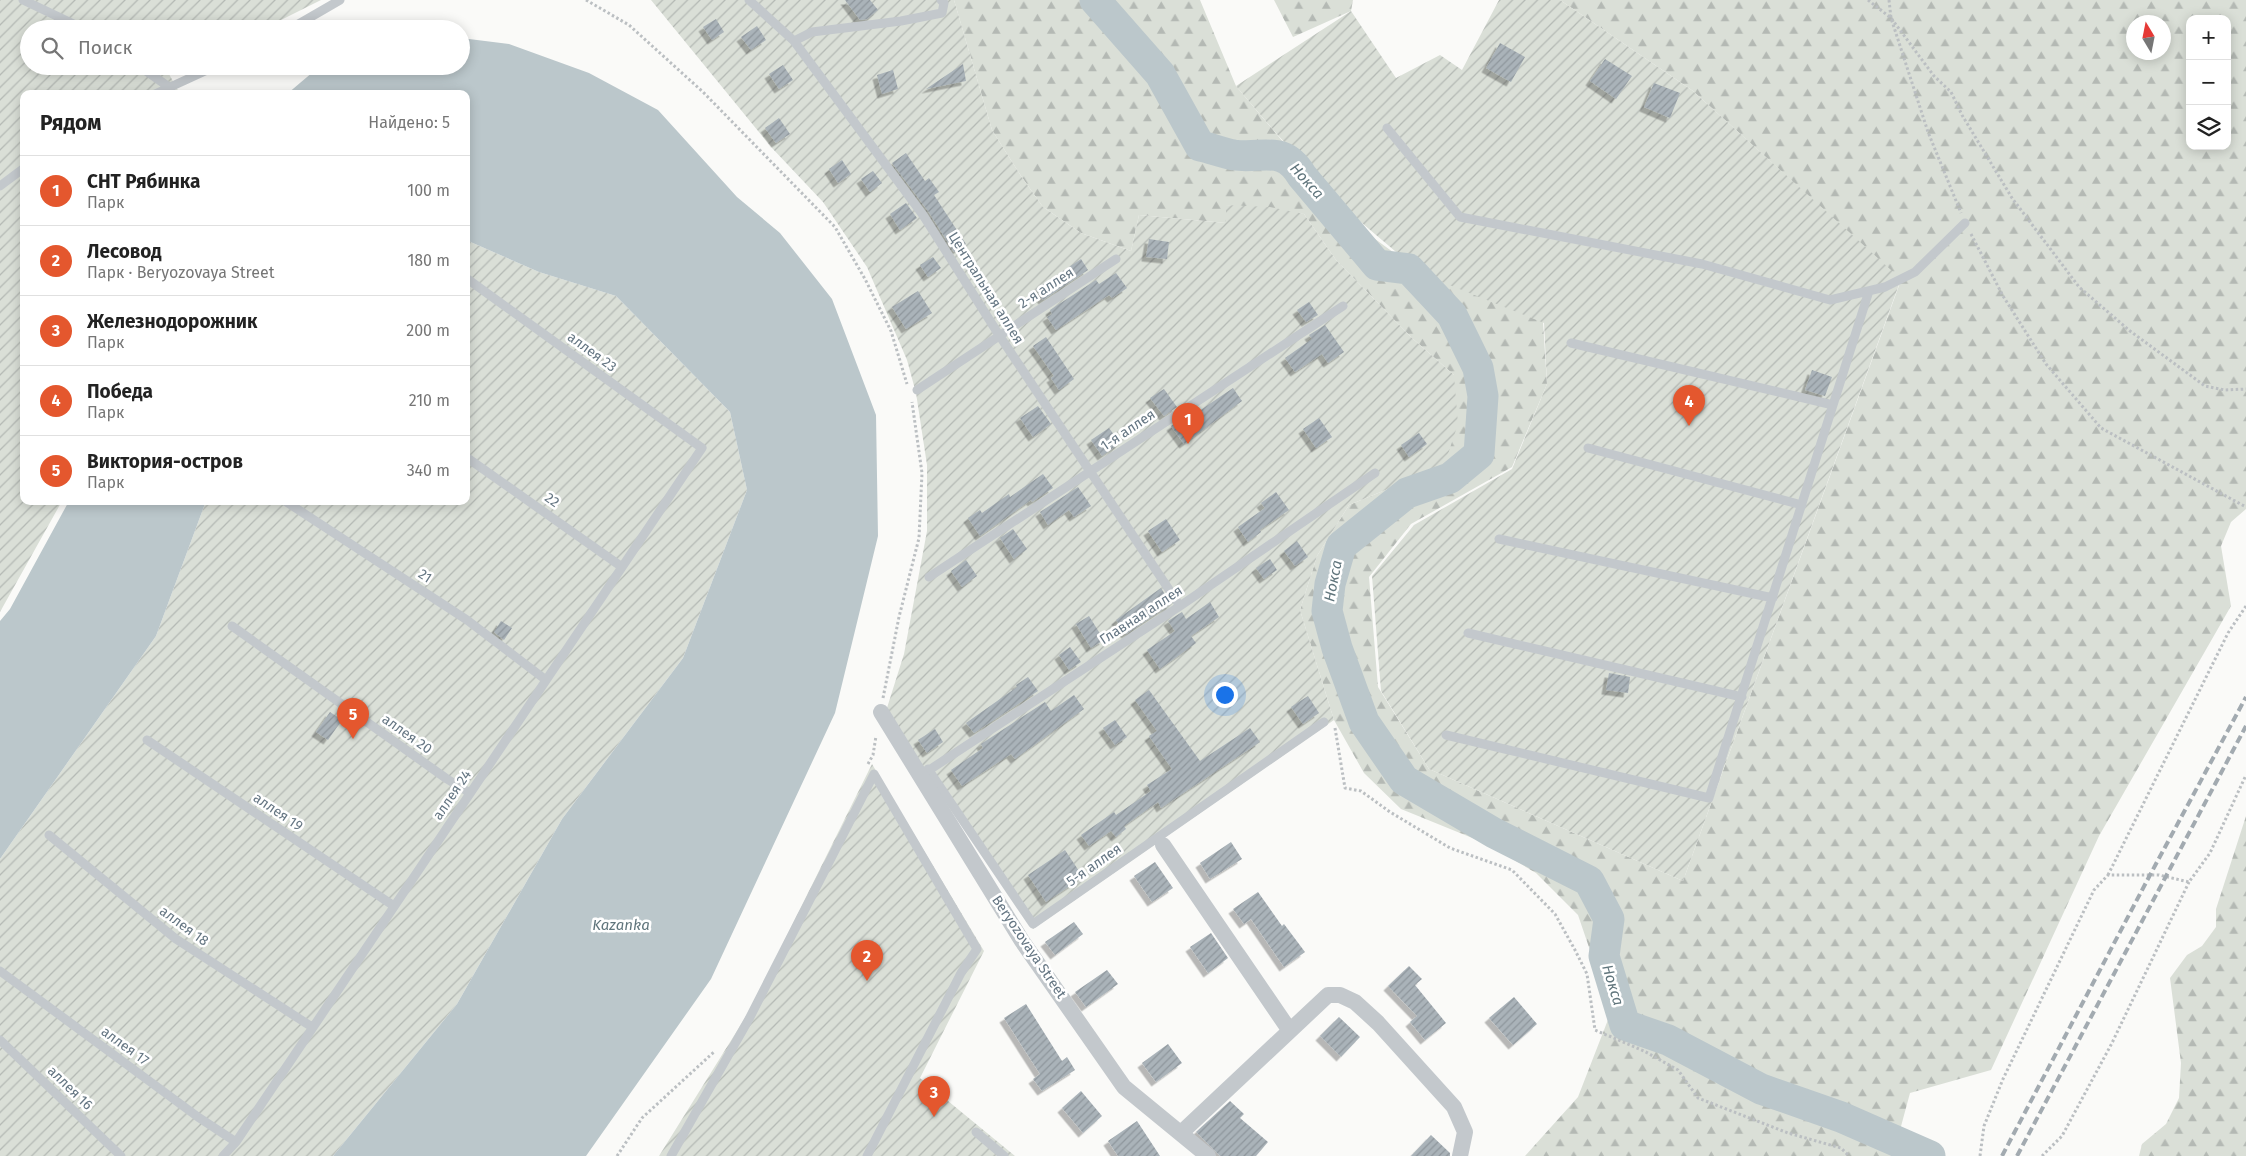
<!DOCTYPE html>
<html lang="ru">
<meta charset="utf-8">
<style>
:root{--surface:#fff;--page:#f6f6f6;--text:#222;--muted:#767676;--line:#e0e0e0;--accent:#e4572e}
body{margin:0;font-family:"Fira Sans",sans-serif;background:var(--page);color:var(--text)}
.controls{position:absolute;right:15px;top:15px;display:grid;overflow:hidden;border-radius:10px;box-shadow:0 2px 12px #0003}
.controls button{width:45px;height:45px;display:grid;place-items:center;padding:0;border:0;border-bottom:1px solid var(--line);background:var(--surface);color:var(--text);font:25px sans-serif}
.compass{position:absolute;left:2126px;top:15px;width:45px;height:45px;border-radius:50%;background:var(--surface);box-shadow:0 2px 12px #0003;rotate:350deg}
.you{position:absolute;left:1224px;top:694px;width:18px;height:18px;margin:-12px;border:4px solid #fff;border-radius:50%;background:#1a73e8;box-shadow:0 0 0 8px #1a73e833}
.badge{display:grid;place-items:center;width:32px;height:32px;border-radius:50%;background:var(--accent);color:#fff;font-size:16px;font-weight:700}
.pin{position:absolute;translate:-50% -41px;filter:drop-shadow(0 1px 2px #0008)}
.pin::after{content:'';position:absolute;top:26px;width:18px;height:15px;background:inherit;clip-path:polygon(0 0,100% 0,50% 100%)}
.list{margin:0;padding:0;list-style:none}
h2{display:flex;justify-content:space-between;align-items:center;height:65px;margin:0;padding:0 20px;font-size:21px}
h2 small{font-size:16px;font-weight:400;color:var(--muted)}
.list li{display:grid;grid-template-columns:32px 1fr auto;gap:15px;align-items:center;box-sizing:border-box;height:70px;padding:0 20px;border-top:1px solid var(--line)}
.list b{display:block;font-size:19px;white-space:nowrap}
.list p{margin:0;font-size:16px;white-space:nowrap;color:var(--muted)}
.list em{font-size:16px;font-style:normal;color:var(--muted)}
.icon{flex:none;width:28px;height:28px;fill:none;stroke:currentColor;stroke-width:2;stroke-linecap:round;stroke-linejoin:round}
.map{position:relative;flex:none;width:2246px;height:1156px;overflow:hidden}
.search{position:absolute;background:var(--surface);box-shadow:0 2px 12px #0003;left:20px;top:20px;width:450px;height:55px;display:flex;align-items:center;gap:12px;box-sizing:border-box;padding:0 18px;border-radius:28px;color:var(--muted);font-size:19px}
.panel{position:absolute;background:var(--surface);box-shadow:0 2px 12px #0003;left:20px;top:90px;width:450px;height:415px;border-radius:10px}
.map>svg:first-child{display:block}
.forest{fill:url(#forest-firs);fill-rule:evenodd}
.garden{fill:url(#garden-furrows)}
.water{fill:#bbc7cb}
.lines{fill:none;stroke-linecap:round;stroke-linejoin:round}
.river{stroke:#bbc7cb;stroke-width:31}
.building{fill:url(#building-hatch);filter:url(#shadow)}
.path{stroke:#bbbfc2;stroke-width:3;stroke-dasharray:2.5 2.5;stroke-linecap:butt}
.service{stroke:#c3c8cc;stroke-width:9}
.minor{stroke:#c3c8cc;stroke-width:16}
.rail{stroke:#a2aab0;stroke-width:4;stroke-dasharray:8 4;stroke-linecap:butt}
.labels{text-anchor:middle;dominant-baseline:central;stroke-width:5;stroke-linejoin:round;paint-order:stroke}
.street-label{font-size:14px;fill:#657683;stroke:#fff}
.water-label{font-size:15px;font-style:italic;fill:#60757c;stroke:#fff}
</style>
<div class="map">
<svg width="2246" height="1156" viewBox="0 0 2246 1156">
<defs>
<pattern id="forest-firs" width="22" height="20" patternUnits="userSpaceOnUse" patternTransform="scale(1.25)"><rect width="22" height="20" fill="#dadfd7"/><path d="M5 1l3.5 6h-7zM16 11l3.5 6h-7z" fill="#b4b9b4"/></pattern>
<pattern id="garden-furrows" width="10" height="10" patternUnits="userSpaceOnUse" patternTransform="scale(1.25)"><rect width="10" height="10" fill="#dadfd7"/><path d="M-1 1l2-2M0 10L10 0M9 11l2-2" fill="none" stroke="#b4b9b4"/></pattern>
<pattern id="building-hatch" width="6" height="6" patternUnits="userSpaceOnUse" patternTransform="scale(1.25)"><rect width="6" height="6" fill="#aab3b9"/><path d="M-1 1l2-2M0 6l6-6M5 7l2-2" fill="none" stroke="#8e969c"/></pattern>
<filter id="shadow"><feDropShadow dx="-4.5" dy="4.5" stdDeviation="0" flood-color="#0004"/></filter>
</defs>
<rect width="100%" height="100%" fill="#fafaf8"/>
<path class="forest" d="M954,0H1200L1236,86L1349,220L1419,271L1543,322L1547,384L1512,467L1411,524L1369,577L1378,687L1429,769L1683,881L1901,280L1693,91L1560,0H2246V509L2231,522L2221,546L2231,606L2099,836L1991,1070L1910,1093L1893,1156H1525L1578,1097L1611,1012L1578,915L1536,873L1487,844L1401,809L1364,773L1334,720L1300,610L1317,556L1349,505L1444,466L1454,375L1412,338L1336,260L1304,214L1226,205V223L1139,215L1131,251L1081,233L1043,207L1021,176L992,130ZM2190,19H2227V146H2190ZM2134,22H2164V52H2134Z
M1274,0H1353L1351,11L1293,37Z
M2246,816V1156H2139L2142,1144L2166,1124L2179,1098L2181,1063L2170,978L2187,955L2202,946L2216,927V909Z"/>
<path class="garden" d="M0,0H321L263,29H29V66H185L169,74L180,94H24V501H62L0,612Z
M651,0H954L992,130L1021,176L1043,207L1081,233L1131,251L1139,215L1226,223V205L1270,207L1304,214L1336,260L1412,338L1454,375L1458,424L1444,466L1349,505L1317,556L1300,610L1334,720L1033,929L925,772L886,711L904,654L927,531V465L916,393L907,360L867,267L823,202L772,148Z
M1499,0H1560L1693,91L1901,279L1683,881L1429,769L1381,691L1372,576L1414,525L1512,469L1547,384L1544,323L1422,274L1349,212L1275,132L1236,86L1351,11L1396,78L1440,55L1462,70Z
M466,240L539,272L616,296L730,412L747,490L683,658L562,819L457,1004L333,1156H0V859L156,636L206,501H466Z
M872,764L984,951L920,1078L1015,1156H659L750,1010Z"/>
<path class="water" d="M461,38L509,44L589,73L658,110L737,197L780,233L832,299L876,415L878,536L835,713L711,979L586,1156H333L457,1004L562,819L683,658L747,490L730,412L616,296L539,272L466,240V94H287L320,66H461Z
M69,501H206L156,636L0,859V621L10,609Z"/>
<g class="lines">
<path class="river" d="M1095,0L1160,74L1200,146C1211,148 1222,153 1234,155C1263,159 1283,144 1302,176L1377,265L1409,269L1452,315L1478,368L1483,396L1479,454L1450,478L1407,493L1341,546L1330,584L1327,611L1337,648L1364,722L1404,780L1494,833L1589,881L1609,919L1604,956L1625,1025L1668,1040L1761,1089L1841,1117L1930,1156"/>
</g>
<path class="building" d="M845,0H870L878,10L867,19L860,20Z
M716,19L724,32L712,40L703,27Z
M757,26L766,40L751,50L741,37Z
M1500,43L1525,57L1511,82L1486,68Z
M1605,59L1632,76L1616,99L1590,81Z
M963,64L966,81L926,89Z
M783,65L793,80L779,89L769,74Z
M893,70L898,89L882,94L877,75Z
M1654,83L1680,93L1670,118L1644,107Z
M779,118L790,134L776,143L765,128Z
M906,153L925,181L929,178L939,192L934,195L966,244L954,252L928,211L892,163Z
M842,160L851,174L838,183L829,169Z
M873,171L882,183L870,192L861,179Z
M906,203L917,218L900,230L890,214Z
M1149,239L1169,242L1167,259L1146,257Z
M933,257L941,268L928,277L920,265Z
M1081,259L1088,270L1043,300L1036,289Z
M1116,273L1127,288L1112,298L1109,295L1056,330L1047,317L1052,314L1050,310L1096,280L1099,284Z
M918,291L932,313L906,329L892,307Z
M1309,302L1318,315L1306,322L1297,310Z
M1325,325L1344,352L1328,363L1322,354L1295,372L1285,358L1312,339L1309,335Z
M1046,337L1074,379L1059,390L1051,378L1054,376L1033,346Z
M1812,370L1832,377L1825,396L1805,390Z
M1233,388L1242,401L1184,444L1171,426L1184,417L1186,420Z
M1164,389L1177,407L1164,416L1150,398Z
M1038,406L1051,424L1033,437L1020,418Z
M1319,418L1332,437L1316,448L1303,429Z
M1109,428L1120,443L1102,456L1091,440Z
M1419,433L1427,444L1409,457L1401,445Z
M1043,474L1053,488L1032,502L1031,500L980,536L968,518L980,510L982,513L1009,494L1010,497Z
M1078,487L1091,506L1074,517L1069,510L1048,525L1040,512Z
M1276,492L1289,510L1260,530L1261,532L1248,542L1238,527L1265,508L1261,503Z
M1166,519L1180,540L1162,552L1148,531Z
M1013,529L1027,549L1014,559L1000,538Z
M1297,541L1308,557L1295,566L1284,551Z
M1270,559L1277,570L1264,579L1256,568Z
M966,560L977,576L962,587L951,571Z
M1161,588L1171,604L1126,634L1116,620Z
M1210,602L1219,617L1191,636L1196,643L1160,669L1147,650L1175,631L1168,621L1182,612L1186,619Z
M1089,616L1104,640L1091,648L1076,624Z
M501,621L512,628L504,640L494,632Z
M1070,647L1081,662L1069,670L1059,655Z
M1609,673L1630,677L1628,693L1606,690Z
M1028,677L1038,691L974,733L966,723L1017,687L1016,685Z
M1149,690L1200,761L1250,728L1260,742L1161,808L1158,802L1124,826L1126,829L1116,837L1111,831L1089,846L1081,835L1114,812L1116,815L1151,791L1147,785L1172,769L1149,736L1157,731L1135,700Z
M1074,695L1084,709L1015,759L1011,754L962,786L951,770L983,748L981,744L1045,702L1051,711Z
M1308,696L1319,713L1303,724L1291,707Z
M330,712L342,720L328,740L316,732Z
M1115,720L1127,737L1115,745L1103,728Z
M935,729L943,742L927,753L918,740Z
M1231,842L1242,859L1210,879L1200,863Z
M1065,850L1083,877L1046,902L1028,875Z
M1155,862L1173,888L1152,902L1134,876Z
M1258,892L1282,926L1284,924L1305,952L1284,967L1251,919L1244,924L1233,909Z
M1074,922L1083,934L1055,955L1045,942Z
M1211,933L1228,958L1208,973L1190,947Z
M1409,966L1422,979L1415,985L1446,1023L1425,1040L1410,1022L1417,1016L1388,986Z
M1107,970L1118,984L1086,1007L1075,992Z
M1514,997L1537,1024L1513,1045L1489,1018Z
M1026,1004L1062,1061L1067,1057L1075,1070L1042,1091L1033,1079L1040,1074L1004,1018Z
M1339,1017L1360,1037L1341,1057L1320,1036Z
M1168,1044L1182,1063L1156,1082L1142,1063Z
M1081,1091L1102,1116L1083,1133L1062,1108Z
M1230,1101L1244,1114L1240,1118L1268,1142L1256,1156H1220L1196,1132Z
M1137,1121L1160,1156H1118L1108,1141Z
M1431,1135L1450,1153V1156H1411Z"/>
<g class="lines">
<path class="path" d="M586,0L629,25L703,92L835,227L865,279L891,331L907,384
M1868,0L1891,18L1934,76L1951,92L1962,115L2012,198L2079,287L2130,331L2205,386L2225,390L2246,389
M1889,0L1891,18L1928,132L1961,213
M1971,234L2003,296L2046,364L2101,428L2246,507
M883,698L899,617L919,538L922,473L912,402
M1335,728L1345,788L1361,791L1390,812L1450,848L1512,870L1555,914L1575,950L1587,974L1595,1030L1644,1051L1678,1070L1698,1098L1788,1133L1841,1148L1849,1156
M868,764L873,755L876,736
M2108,875L2228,633L2246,606
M617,1156L642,1118L715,1051
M1980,1156L1984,1126L2003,1079L2094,890L2108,875H2159L2189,882L2210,853L2246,775
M2042,1156L2062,1136L2112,1043L2189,882"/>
<path class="service" d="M23,0L84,29
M749,0L794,41L923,215L999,335L1180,606
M290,29L340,0
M794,41L812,32L901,21L942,13L944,3L941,0
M139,66L169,87
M155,94L216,66
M1387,128L1460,217L1702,264L1830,300L1885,287L1915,272L1965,223
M0,186L24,168
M1571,343L1833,405
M917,390L1116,259
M1588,448L1802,505
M466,457L622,567
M285,501L467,620L546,680
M1499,539L1773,598
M929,577L1343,306
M232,626L447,779L470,793
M1468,633L1742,697
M1446,735L1709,798L1869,291
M147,740L394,906
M928,769L1033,924L1324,722
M920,776L1180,606L1375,473
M49,835L176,939L312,1027
M0,971L198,1117L236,1142
M0,1040L121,1156
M976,1132L1004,1156
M223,1156L236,1142L702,448L466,278
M671,1156L749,1019L874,774L977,949L961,973L867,1156"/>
<path class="minor" d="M881,712L1022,941L1124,1087L1208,1156
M1163,845L1290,1031
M1181,1133L1328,995H1340L1355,1002L1378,1023L1454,1107L1465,1132L1460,1156"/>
<path class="rail" d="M2002,1156L2150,875L2246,697
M2017,1156L2246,726"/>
</g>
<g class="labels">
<g class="street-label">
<text transform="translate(986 288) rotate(58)">Центральная аллея</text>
<text transform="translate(1046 288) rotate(-33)">2-я аллея</text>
<text transform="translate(592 352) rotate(36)">аллея 23</text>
<text transform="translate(1128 430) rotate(-34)">1-я аллея</text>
<text transform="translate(552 500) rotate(35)">22</text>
<text transform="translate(425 576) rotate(33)">21</text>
<text transform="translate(1141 615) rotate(-33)">Главная аллея</text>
<text transform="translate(407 734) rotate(35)">аллея 20</text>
<text transform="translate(452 795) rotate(-56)">аллея 24</text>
<text transform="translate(278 812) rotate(34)">аллея 19</text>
<text transform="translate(1094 865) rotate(-35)">5-я аллея</text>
<text transform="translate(184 926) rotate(36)">аллея 18</text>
<text transform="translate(1029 947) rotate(56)">Beryozovaya Street</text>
<text transform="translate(125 1046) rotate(36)">аллея 17</text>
<text transform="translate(70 1088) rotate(44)">аллея 16</text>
</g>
<g class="water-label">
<text transform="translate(1307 181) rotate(48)">Нокса</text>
<text transform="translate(1333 581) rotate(-79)">Нокса</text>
<text x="621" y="925">Kazanka</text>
<text transform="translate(1613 985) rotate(73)">Нокса</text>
</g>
</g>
</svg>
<div class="controls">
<button>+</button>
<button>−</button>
<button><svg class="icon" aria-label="layers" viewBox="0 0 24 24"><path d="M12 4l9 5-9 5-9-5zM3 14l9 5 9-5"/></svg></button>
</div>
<svg class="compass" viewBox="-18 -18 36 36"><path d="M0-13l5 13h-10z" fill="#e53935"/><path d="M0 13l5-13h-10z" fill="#767676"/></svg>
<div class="you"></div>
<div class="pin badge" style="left:1188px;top:444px">1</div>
<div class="pin badge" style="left:867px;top:981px">2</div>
<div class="pin badge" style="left:934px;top:1117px">3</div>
<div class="pin badge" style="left:1689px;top:426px">4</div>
<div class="pin badge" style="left:353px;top:739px">5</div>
<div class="search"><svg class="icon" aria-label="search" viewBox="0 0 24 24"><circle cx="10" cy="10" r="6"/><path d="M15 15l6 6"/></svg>Поиск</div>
<section class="panel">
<h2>Рядом<small>Найдено: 5</small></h2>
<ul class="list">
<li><span class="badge">1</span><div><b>СНТ Рябинка</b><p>Парк</p></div><em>100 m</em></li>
<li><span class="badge">2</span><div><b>Лесовод</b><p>Парк · Beryozovaya Street</p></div><em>180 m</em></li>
<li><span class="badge">3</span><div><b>Железнодорожник</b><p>Парк</p></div><em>200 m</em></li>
<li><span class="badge">4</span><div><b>Победа</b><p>Парк</p></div><em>210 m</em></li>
<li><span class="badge">5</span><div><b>Виктория-остров</b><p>Парк</p></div><em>340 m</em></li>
</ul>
</section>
</div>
